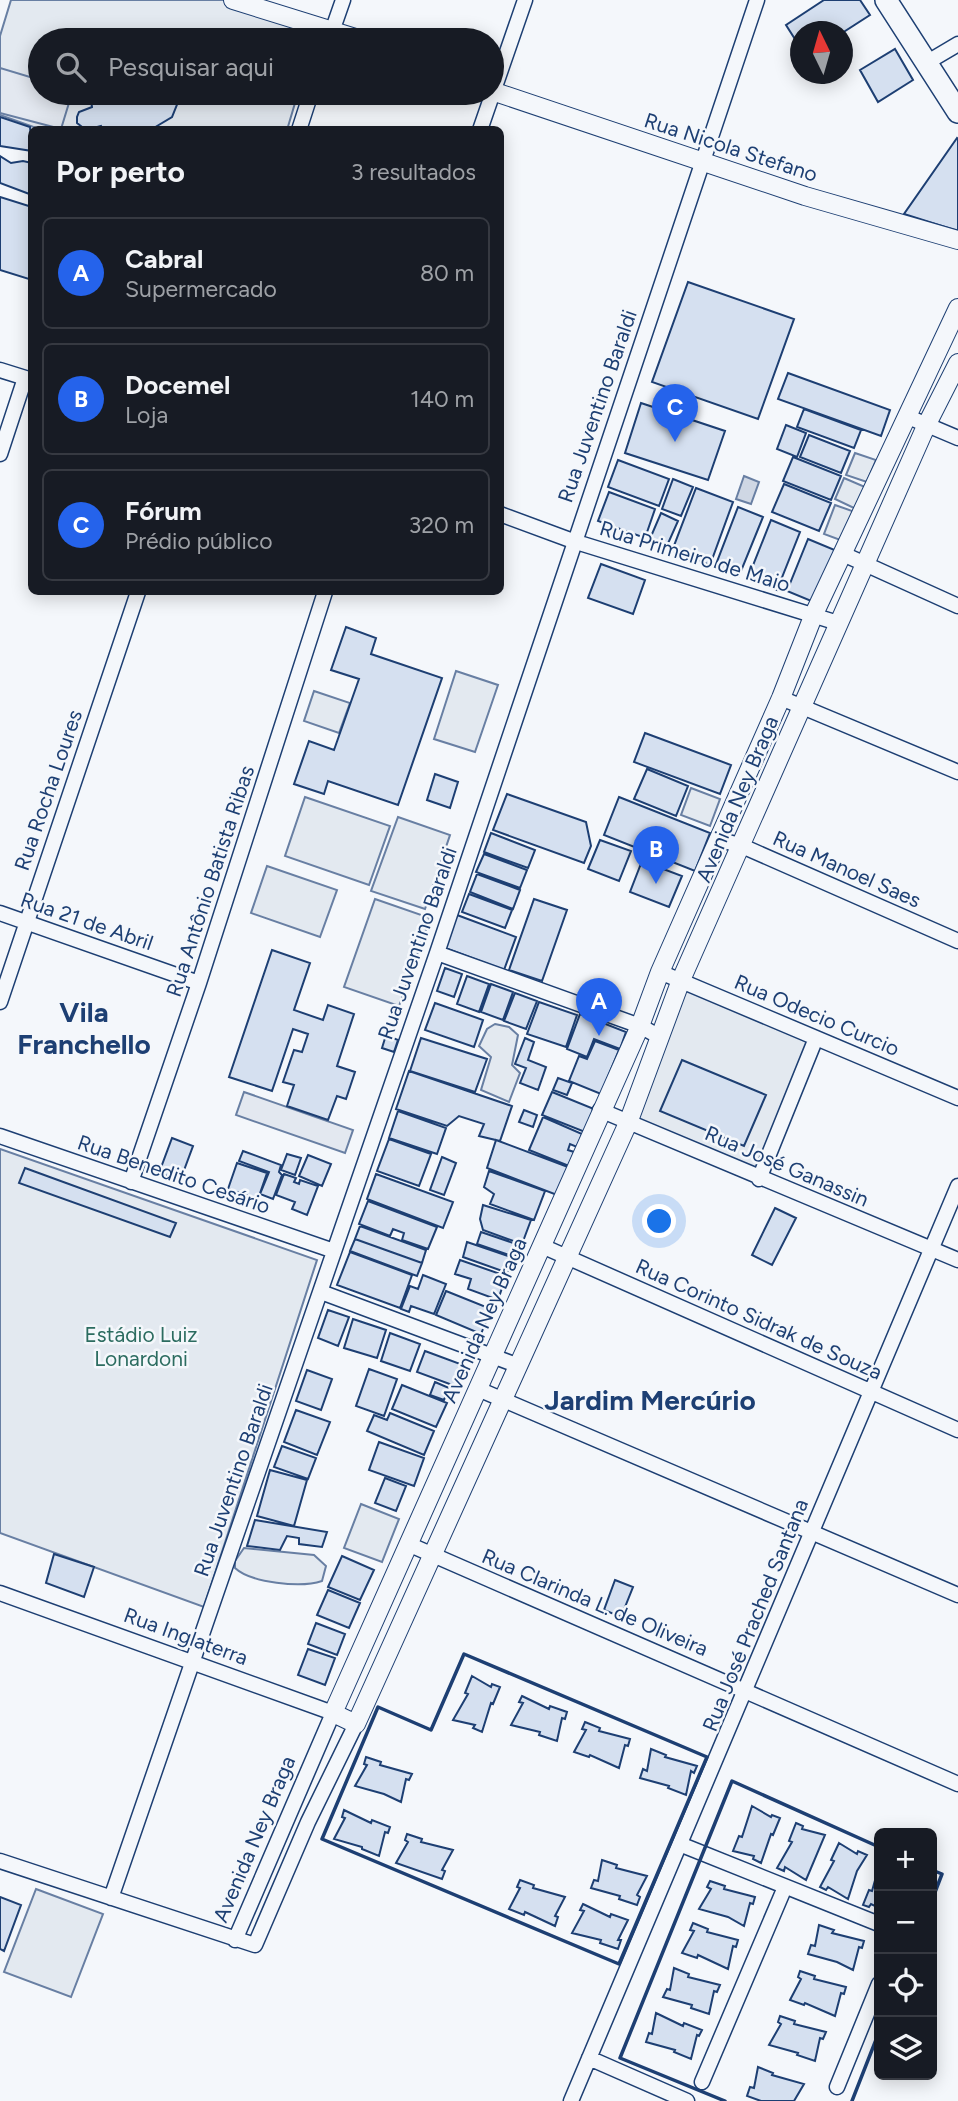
<!DOCTYPE html>
<html lang="pt">
<meta charset="utf-8">
<style>
:root{--surface:#171b24;--page:#20242c;--text:#f1f3f6;--muted:#9ea1a6;--line:#363941;--accent:#2563eb}
body{margin:0;font-family:Figtree,sans-serif;background:var(--page);color:var(--text)}
.controls{position:absolute;right:21px;bottom:21px;display:grid;overflow:hidden;border-radius:10px;box-shadow:0 4px 18px #0003}
.controls button{width:63px;height:63px;display:grid;place-items:center;padding:0;border:0;border-bottom:2px solid var(--line);background:var(--surface);color:var(--text);font:35px sans-serif}
.compass{position:absolute;left:790px;top:21px;width:63px;height:63px;border-radius:50%;background:var(--surface);box-shadow:0 4px 18px #0003;rotate:355deg}
.you{position:absolute;left:660px;top:1222px;width:24px;height:24px;margin:-18px;border:5px solid #fff;border-radius:50%;background:#1a73e8;box-shadow:0 0 0 10px #1a73e833}
.badge{display:grid;place-items:center;width:46px;height:46px;border-radius:50%;background:var(--accent);color:#fff;font-size:23px;font-weight:700}
.pin{position:absolute;translate:-50% -58px;filter:drop-shadow(0 2px 4px #0008)}
.pin::after{content:'';position:absolute;top:37px;width:24px;height:21px;background:inherit;clip-path:polygon(0 0,100% 0,50% 100%)}
.list{margin:0;padding:0;list-style:none}
h2{display:flex;justify-content:space-between;align-items:center;height:91px;margin:0;padding:0 28px;font-size:30px}
h2 small{font-size:23px;font-weight:400;color:var(--muted)}
.list li{display:grid;grid-template-columns:46px 1fr auto;gap:21px;align-items:center;box-sizing:border-box;height:112px;margin:0 14px 14px;padding:0 14px;border:2px solid var(--line);border-radius:10px}
.list b{display:block;font-size:26px;white-space:nowrap}
.list p{margin:0;font-size:23px;white-space:nowrap;color:var(--muted)}
.list em{font-size:23px;font-style:normal;color:var(--muted)}
.icon{flex:none;width:38px;height:38px;fill:none;stroke:currentColor;stroke-width:2;stroke-linecap:round;stroke-linejoin:round}
.map{position:relative;flex:none;width:958px;height:2101px;overflow:hidden}
.search{position:absolute;background:var(--surface);box-shadow:0 4px 18px #0003;left:28px;top:28px;width:476px;height:77px;display:flex;align-items:center;gap:18px;box-sizing:border-box;padding:0 24px;border-radius:38px;color:var(--muted);font-size:26px}
.panel{position:absolute;background:var(--surface);box-shadow:0 4px 18px #0003;left:28px;top:126px;width:476px;height:469px;border-radius:10px}
.map>svg:first-child{display:block}
.green{fill:#e3e9f0;stroke:#687fa3;stroke-width:2}
.parking{fill:#e3e8f0;stroke:#687fa3;stroke-width:2}
.water{fill:#cfd7e4;stroke:#687fa3;stroke-width:2}
.building{fill:#d5e0f0;stroke:#1d3f73;stroke-width:2}
.lines{fill:none;stroke-linecap:round;stroke-linejoin:round}
.minor-casing{stroke:#1d3f73;stroke-width:17}
.tertiary-casing{stroke:#1d3f73;stroke-width:20}
.secondary-casing{stroke:#1d3f73;stroke-width:24}
.minor{stroke:#f4f7fb;stroke-width:14}
.tertiary{stroke:#f4f7fb;stroke-width:18}
.secondary{stroke:#f4f7fb;stroke-width:21}
.wall{stroke:#1d3f73;stroke-width:3.5}
.labels{text-anchor:middle;dominant-baseline:central;stroke-width:5;stroke-linejoin:round;paint-order:stroke}
.street-label{font-size:21px;fill:#1d3f73;stroke:#f4f7fb}
.park-label{font-size:21px;fill:#2c6c60;stroke:#f4f7fb}
.district-label{font-size:28px;font-weight:bold;fill:#1d3f73;stroke:#f4f7fb}
</style>
<div class="map">
<svg width="958" height="2101" viewBox="0 0 958 2101">
<rect width="100%" height="100%" fill="#f4f7fb"/>
<path class="green" d="M11,0H224L316,35L315,40H40V93H298L287,130L39,129L0,115V36Z
M855,453L876,460L867,482L846,475Z
M844,478L865,487L856,509L835,499Z
M835,505L855,512L843,541L824,534Z
M456,671L498,685L475,752L434,739Z
M314,691L350,703L339,733L304,721Z
M691,788L720,799L710,826L681,815Z
M305,797L390,826L369,885L285,856Z
M398,817L450,835L425,909L371,891Z
M267,866L337,890L320,937L251,913Z
M375,899L430,918L399,1006L344,987Z
M685,986L811,1039L757,1174L632,1122Z
M495,1024L509,1027L518,1035L512,1065L520,1073L509,1102L481,1090L491,1057L479,1046L487,1029Z
M0,1149L317,1260L204,1607L0,1533Z
M361,1504L399,1519L382,1562L344,1548Z
M244,1548L314,1555L326,1566L322,1581C301,1588 251,1583 235,1568V1561Z
M36,1889L103,1914L71,1997L4,1972Z"/>
<path class="parking" d="M0,68L40,80V93H72L61,129L0,113Z
M244,1092L353,1130L345,1153L236,1115Z"/>
<path class="water" d="M744,476L759,482L751,504L736,499Z"/>
<path class="building" d="M860,0L870,15L842,33L800,32V47L786,25L824,0Z
M122,36H134L156,40H123Z
M895,49L913,80L878,102L860,70Z
M90,93H177L178,102L172,117L152,129L156,130H103L101,126L86,130L77,123V117L79,112L92,107Z
M0,117L30,127L32,151L0,146Z
M957,138L958,139V231L904,214Z
M0,156L11,163L23,161L32,163V195L0,183Z
M0,197L32,207V280L0,270Z
M688,282L794,319L758,419L652,382Z
M788,373L890,410L881,436L778,399Z
M641,403L725,431L708,480L625,453Z
M804,409L861,430L854,448L797,427Z
M786,425L806,433L797,457L777,449Z
M809,435L850,451L841,473L800,457Z
M793,457L841,476L831,500L783,481Z
M618,460L669,479L659,506L608,487Z
M673,479L693,487L681,516L662,509Z
M784,484L831,503L819,531L772,512Z
M696,488L733,502L710,565L672,551Z
M609,492L655,509L645,538L598,521Z
M738,507L763,517L739,576L715,567Z
M661,513L678,521L666,548L649,541Z
M771,520L800,532L777,590L748,578Z
M808,539L837,551L816,603L787,591Z
M601,564L645,580L633,614L588,598Z
M346,627L376,638L371,654L442,678L398,805L328,781L324,794L294,784L309,741L334,750L359,679L331,670Z
M645,733L731,765L720,794L634,762Z
M647,769L688,786L676,816L634,799Z
M435,774L458,782L450,808L427,800Z
M507,794L586,822L591,846L584,863L493,830Z
M619,797L710,833L695,871L604,835Z
M491,833L535,850L528,868L484,852Z
M600,840L631,851L619,881L588,869Z
M484,854L527,870L520,888L476,872Z
M642,861L682,876L669,907L630,892Z
M477,874L520,890L513,909L470,892Z
M469,894L512,910L505,928L462,912Z
M534,899L567,910L542,981L509,970Z
M457,915L516,937L504,970L445,948Z
M272,950L310,963L294,1010L323,1020L328,1005L354,1014L337,1066L355,1072L346,1099L337,1096L328,1120L287,1106L294,1085L283,1082L294,1050L302,1052L308,1034L293,1029L272,1091L229,1077Z
M445,968L462,974L454,997L437,991Z
M467,976L489,984L479,1012L457,1004Z
M491,984L513,992L503,1020L481,1012Z
M515,993L537,1001L526,1029L504,1021Z
M539,1002L577,1015L566,1047L527,1034Z
M435,1003L483,1020L474,1047L425,1030Z
M580,1014L626,1032L620,1049L594,1039L587,1057L567,1049Z
M386,1035L398,1040L394,1052L382,1048Z
M421,1038L487,1059L475,1092L410,1071Z
M525,1038L534,1042L528,1060L546,1067L538,1090L520,1083L526,1068L515,1064Z
M595,1041L619,1050L601,1094L569,1081L579,1056L587,1059Z
M682,1060L766,1095L744,1146L660,1111Z
M409,1071L512,1106L500,1141L479,1136L484,1124L459,1116L447,1126L396,1109Z
M558,1078L572,1083L567,1095L553,1090Z
M552,1092L594,1109L585,1132L542,1115Z
M524,1110L537,1115L533,1127L519,1122Z
M398,1111L446,1128L437,1154L389,1138Z
M543,1117L582,1134L577,1147L570,1144L568,1150L574,1152L569,1166L529,1150Z
M172,1138L193,1146L180,1181L159,1173Z
M389,1139L431,1154L419,1186L377,1171Z
M496,1140L568,1167L557,1195L487,1168Z
M243,1151L281,1165L279,1172L282,1175L273,1199L260,1194L269,1172L239,1161Z
M287,1154L301,1158L295,1175L281,1170Z
M308,1155L331,1164L322,1186L299,1176Z
M442,1157L456,1163L444,1195L430,1190Z
M237,1163L267,1173L258,1199L228,1189Z
M25,1168L176,1223L170,1237L19,1183Z
M489,1171L545,1191L534,1220L490,1204L494,1194L484,1187Z
M284,1174L296,1178L294,1182L299,1184L300,1180L318,1186L307,1215L292,1209L295,1202L276,1195Z
M376,1174L453,1202L443,1228L367,1199Z
M368,1201L437,1227L428,1249L402,1240L404,1233L393,1229L390,1236L359,1224Z
M483,1205L531,1220L522,1244L483,1230L480,1219Z
M775,1208L796,1218L772,1265L752,1255Z
M360,1226L426,1250L422,1263L355,1239Z
M481,1232L519,1245L515,1257L477,1244Z
M355,1239L422,1263L417,1276L350,1251Z
M467,1242L514,1258L508,1273L463,1257Z
M350,1252L412,1275L400,1308L337,1285Z
M460,1260L506,1276L498,1300L468,1289L471,1279L455,1274Z
M423,1275L446,1284L434,1314L411,1306L409,1312L401,1309L410,1286L418,1289Z
M446,1291L491,1309L481,1334L436,1315Z
M328,1310L349,1317L338,1346L318,1338Z
M353,1319L386,1330L377,1358L344,1348Z
M390,1333L420,1344L410,1371L381,1361Z
M425,1351L463,1365L455,1386L417,1372Z
M369,1369L397,1379L384,1416L356,1406Z
M307,1370L332,1379L321,1410L296,1401Z
M435,1382L449,1388L444,1400L430,1395Z
M402,1385L447,1403L436,1427L392,1409Z
M296,1410L330,1422L317,1455L284,1442Z
M390,1413L434,1431L424,1455L367,1431L374,1415L387,1420Z
M379,1442L424,1458L414,1486L369,1470Z
M282,1446L316,1458L308,1479L274,1467Z
M270,1470L307,1480L294,1526L257,1516Z
M385,1478L406,1486L396,1511L375,1503Z
M255,1520L327,1532L322,1547L299,1544V1538L287,1536L280,1550L247,1546Z
M54,1554L94,1567L84,1597L46,1583Z
M342,1556L374,1570L360,1600L328,1587Z
M615,1580L633,1587L621,1617L604,1610Z
M328,1590L360,1603L349,1628L317,1615Z
M316,1623L345,1634L337,1655L308,1644Z
M308,1649L335,1658L325,1685L298,1675Z
M472,1676L491,1687L492,1684L500,1687L493,1704L491,1703L482,1732L473,1728L475,1725L453,1720L468,1694L465,1693Z
M522,1696L549,1709L550,1706L567,1712L565,1719L562,1718L557,1741L539,1735L540,1732L511,1725L523,1703L519,1702Z
M585,1722L600,1728L599,1731L630,1739L628,1746L625,1745L619,1768L590,1755L589,1757L574,1752L586,1730L582,1729Z
M651,1749L666,1755L665,1757L697,1766L694,1773L691,1771L686,1795L668,1788L669,1786L640,1778L643,1769L647,1771Z
M366,1757L381,1762L380,1765L412,1774L409,1780L406,1779L401,1802L384,1794L355,1786L367,1765L364,1764Z
M752,1806L771,1817L772,1815L780,1818L773,1835L771,1834L761,1863L753,1859L754,1856L733,1851L739,1836L742,1837Z
M344,1810L371,1823L372,1820L390,1827L388,1833L385,1832L379,1856L362,1849V1847L334,1839L345,1818L342,1817Z
M796,1823L803,1826L802,1829L825,1835L806,1880L785,1867L784,1871L777,1868L792,1842L789,1841Z
M407,1834L422,1839L421,1842L453,1850L442,1870L445,1871L442,1879L396,1863L408,1842L405,1840Z
M839,1843L857,1854L858,1851L867,1855L857,1871L848,1899L828,1887L826,1890L820,1887L834,1861L831,1860Z
M602,1860L617,1865L616,1868L647,1876L637,1895L640,1897L637,1905L619,1899L620,1896L591,1888L594,1880L598,1881Z
M879,1866V1908L871,1904L869,1907L863,1905L869,1890L872,1891Z
M520,1880L534,1885L533,1888L565,1897L555,1916L558,1917L555,1926L525,1912L524,1915L509,1909L520,1888L517,1887Z
M710,1881L725,1886L724,1889L755,1897L753,1904L750,1903L744,1926L728,1917L699,1909L711,1889L707,1887Z
M0,1897L21,1905L4,1951L0,1949Z
M583,1904L610,1917L611,1914L628,1920L618,1940H621L618,1949L600,1943L601,1940L572,1933L584,1911L580,1910Z
M693,1923L708,1929L707,1932L738,1940L736,1947L733,1946L728,1969L698,1955L697,1958L682,1953L694,1931L690,1930Z
M819,1925L834,1930L832,1933L864,1941L862,1948L859,1947L853,1970L837,1962L808,1954L811,1945L815,1946Z
M674,1968L689,1974L688,1977L720,1985L717,1992L714,1991L709,2014L691,2008L692,2005L663,1997L667,1989L670,1990Z
M800,1971L815,1976L814,1979L846,1987L844,1994L841,1993L835,2016L805,2003L804,2005L790,2000L801,1979L798,1977Z
M656,2013L683,2026L684,2023L702,2030L699,2036L697,2035L691,2059L674,2052L675,2050L646,2042L649,2033L652,2034Z
M780,2016L795,2021L794,2024L826,2032L823,2039L820,2038L815,2061L797,2055L798,2053L769,2045L781,2024L778,2022Z
M758,2067L773,2073L772,2075L804,2084L794,2101H761L747,2096L750,2087L754,2088Z"/>
<g class="lines">
<g class="minor-casing">
<path id="minor" d="M329,40L343,0
M926,63L958,44
M299,130L311,93
M480,130L525,0
M0,370L32,380
M906,416L958,438
M0,454L25,378
M500,514L573,541L838,623
M843,554L958,606
M781,698L958,772
M718,839L742,846L958,941
M0,913L199,983
M437,953L640,1026L660,1037
M660,972L958,1098
M0,1002L138,592
M600,1110L958,1260
M0,1136L334,1251
M759,1179L816,1038
M131,1182L199,983L325,592
M542,1246L958,1430
M321,1292L519,1366
M478,1389L958,1595
M408,1544L958,1784
M0,1593L333,1713L235,1940
M682,1845L879,1924
M0,1861L255,1945L308,1822L356,1724
M111,1898L437,953L757,0
M589,2058L687,2101
M702,2082L785,1887
M837,2087L879,1984
M571,2101L958,1186"/>
</g>
<g class="tertiary-casing">
<path id="tertiary" d="M233,0L362,40
M492,91L805,196L958,240
M958,308L814,614L781,698L660,972L640,1026L333,1713L356,1724L628,1123L681,980L927,424L958,363"/>
</g>
<g class="secondary-casing">
<path id="secondary" d="M886,0L958,112"/>
</g>
<use href="#minor" class="minor"/>
<use href="#tertiary" class="tertiary"/>
<use href="#secondary" class="secondary"/>
<path class="wall" d="M464,1654L707,1757L619,1964L322,1839L378,1707L431,1730Z
M932,1870L942,1874L932,1900
M725,2101L620,2058L732,1781L879,1847
M852,2101L879,2032"/>
</g>
<g class="labels">
<g class="street-label">
<text transform="translate(731 147) rotate(18)">Rua Nicola Stefano</text>
<text transform="translate(597 406) rotate(-71)">Rua Juventino Baraldi</text>
<text transform="translate(695 556) rotate(17)">Rua Primeiro de Maio</text>
<text transform="translate(48 790) rotate(-71)">Rua Rocha Loures</text>
<text transform="translate(737 799) rotate(-67)">Avenida Ney Braga</text>
<text transform="translate(847 869) rotate(24)">Rua Manoel Saes</text>
<text transform="translate(210 881) rotate(-72)">Rua Antônio Batista Ribas</text>
<text transform="translate(87 921) rotate(19)">Rua 21 de Abril</text>
<text transform="translate(417 943) rotate(-71)">Rua Juventino Baraldi</text>
<text transform="translate(817 1015) rotate(23)">Rua Odecio Curcio</text>
<text transform="translate(787 1166) rotate(23)">Rua José Ganassin</text>
<text transform="translate(174 1174) rotate(19)">Rua Benedito Cesário</text>
<text transform="translate(759 1319) rotate(24)">Rua Corinto Sidrak de Souza</text>
<text transform="translate(484 1320) rotate(-66)">Avenida Ney Braga</text>
<text transform="translate(233 1480) rotate(-71)">Rua Juventino Baraldi</text>
<text transform="translate(595 1602) rotate(23)">Rua Clarinda L. de Oliveira</text>
<text transform="translate(755 1615) rotate(-68)">Rua José Prached Santana</text>
<text transform="translate(186 1636) rotate(20)">Rua Inglaterra</text>
<text transform="translate(254 1839) rotate(-67)">Avenida Ney Braga</text>
</g>
<g class="park-label">
<text x="141" y="1334">Estádio Luiz<tspan x="141" dy="24">Lonardoni</tspan></text>
</g>
<g class="district-label">
<text x="84" y="1012">Vila<tspan x="84" dy="32">Franchello</tspan></text>
<text x="650" y="1400">Jardim Mercúrio</text>
</g>
</g>
</svg>
<div class="controls">
<button>+</button>
<button>−</button>
<button><svg class="icon" aria-label="locate" viewBox="0 0 24 24"><circle cx="12" cy="12" r="6"/><path d="M12 2v4M12 18v4M2 12h4M18 12h4"/></svg></button>
<button><svg class="icon" aria-label="layers" viewBox="0 0 24 24"><path d="M12 4l9 5-9 5-9-5zM3 14l9 5 9-5"/></svg></button>
</div>
<svg class="compass" viewBox="-18 -18 36 36"><path d="M0-13l5 13h-10z" fill="#e53935"/><path d="M0 13l5-13h-10z" fill="#9ea1a6"/></svg>
<div class="you"></div>
<div class="pin badge" style="left:599px;top:1036px">A</div>
<div class="pin badge" style="left:656px;top:884px">B</div>
<div class="pin badge" style="left:675px;top:442px">C</div>
<div class="search"><svg class="icon" aria-label="search" viewBox="0 0 24 24"><circle cx="10" cy="10" r="6"/><path d="M15 15l6 6"/></svg>Pesquisar aqui</div>
<section class="panel">
<h2>Por perto<small>3 resultados</small></h2>
<ul class="list">
<li><span class="badge">A</span><div><b>Cabral</b><p>Supermercado</p></div><em>80 m</em></li>
<li><span class="badge">B</span><div><b>Docemel</b><p>Loja</p></div><em>140 m</em></li>
<li><span class="badge">C</span><div><b>Fórum</b><p>Prédio público</p></div><em>320 m</em></li>
</ul>
</section>
</div>
